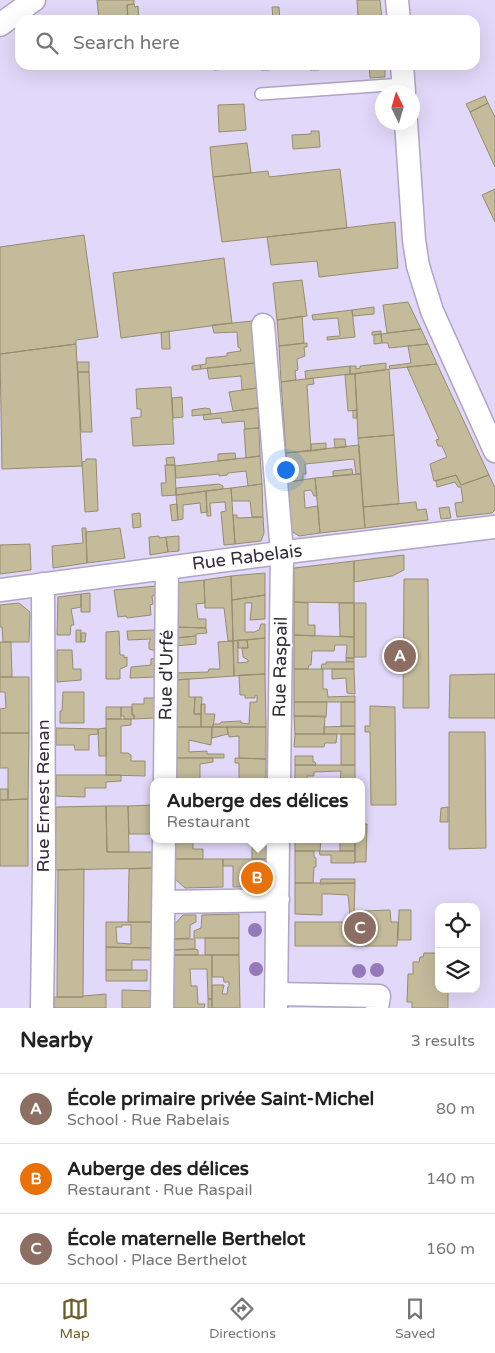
<!DOCTYPE html>
<meta charset="utf-8">
<style>
:root{--surface:#fff;--page:#f6f6f6;--text:#222;--muted:#767676;--line:#e0e0e0;--accent:#6b5e2b}
body{margin:0;font-family:"Varela Round",sans-serif;background:var(--page);color:var(--text)}
.controls{position:absolute;right:15px;bottom:15px;display:grid;overflow:hidden;border-radius:10px;box-shadow:0 5px 20px #0002}
.controls button{width:45px;height:45px;display:grid;place-items:center;padding:0;border:0;border-bottom:1px solid var(--line);background:var(--surface);color:var(--text);font:25px sans-serif}
.compass{position:absolute;left:375px;top:85px;width:45px;height:45px;border-radius:50%;background:var(--surface);box-shadow:0 5px 20px #0002;rotate:355deg}
.you{position:absolute;left:285px;top:469px;width:18px;height:18px;margin:-12px;border:4px solid #fff;border-radius:50%;background:#1a73e8;box-shadow:0 0 0 8px #1a73e833}
.badge{display:grid;place-items:center;width:32px;height:32px;border-radius:50%;background:var(--accent);color:#fff;font-size:16px;font-weight:700}
.pin{position:absolute;translate:-50% -50%;border:2px solid #fff;box-shadow:0 1px 5px #0006}
.popup{position:absolute;left:150px;top:778px;width:215px;height:65px;box-sizing:border-box;display:grid;place-content:center;border-radius:10px;background:var(--surface);filter:drop-shadow(0 1px 4px #0005);font-size:16px;white-space:nowrap;color:var(--muted)}
.popup b{font-size:19px;color:var(--text)}
.popup::after{content:'';position:absolute;left:50%;top:100%;margin-left:-10px;border:10px solid transparent;border-top-color:var(--surface)}
.list{margin:0;padding:0;list-style:none}
h2{display:flex;justify-content:space-between;align-items:center;height:65px;margin:0;padding:0 20px;font-size:21px}
h2 small{font-size:16px;font-weight:400;color:var(--muted)}
.list li{display:grid;grid-template-columns:32px 1fr auto;gap:15px;align-items:center;box-sizing:border-box;height:70px;padding:0 20px;border-top:1px solid var(--line)}
.list b{display:block;font-size:19px;white-space:nowrap}
.list p{margin:0;font-size:16px;white-space:nowrap;color:var(--muted)}
.list em{font-size:16px;font-style:normal;color:var(--muted)}
.icon{flex:none;width:28px;height:28px;fill:none;stroke:currentColor;stroke-width:2;stroke-linecap:round;stroke-linejoin:round}
.map{position:relative;flex:none;width:495px;height:1008px;overflow:hidden}
.search{position:absolute;background:var(--surface);box-shadow:0 5px 20px #0002;left:15px;right:15px;top:15px;height:55px;display:flex;align-items:center;gap:12px;box-sizing:border-box;padding:0 18px;border-radius:15px;color:var(--muted);font-size:19px}
.sheet{height:275px;background:var(--surface)}
nav{display:flex;justify-content:space-around;align-items:center;box-sizing:border-box;height:70px;border-top:1px solid var(--line);background:var(--surface);font-size:14px;color:var(--muted)}
nav a{display:grid;justify-items:center;gap:2px}
nav .on{color:var(--accent)}
.map>svg:first-child{display:block}
.building{fill:#c3bb9a;stroke:#958d6e;fill-rule:evenodd}
.lines{fill:none;stroke-linecap:round;stroke-linejoin:round}
.lane-casing{stroke:#afa5c4;stroke-width:14}
.street-casing{stroke:#afa5c4;stroke-width:25}
.lane{stroke:#fff;stroke-width:11}
.street{stroke:#fff;stroke-width:22}
.tree{fill:#947aba}
.labels{text-anchor:middle;dominant-baseline:central;stroke-width:4.5;stroke-linejoin:round;paint-order:stroke}
.street-label{font-size:18px;fill:#302c38;stroke:#fff}
</style>
<div class="map">
<svg width="495" height="1008" viewBox="0 0 495 1008">
<rect width="100%" height="100%" fill="#e2d8f9"/>
<path class="building" d="M97,0H134V4L127,5L128,19L99,20Z
M357,0H380L382,20H345V18H358Z
M134,4L135,7L138,6L139,20H128L127,5Z
M272,7H279L280,20H273Z
M214,65H241V68L214,70Z
M261,65H291L270,67V70H261Z
M309,65H338L319,66V70H310Z
M369,65H385V77L370,78Z
M485,96L488,103L470,112L466,104Z
M488,103L495,117V167L470,112Z
M244,104L246,130L219,132L218,105Z
M311,131H319L320,147L293,149L292,135L311,134Z
M247,143L251,173L213,177L210,147Z
M340,169L347,228L222,242L213,177L268,171L269,177Z
M495,189V222L482,195Z
M395,222L398,268L319,277L317,261L271,265L267,237Z
M84,235L98,337L76,340V344L0,354V247Z
M224,258L232,323L121,338L113,273Z
M302,280L307,316L277,320L273,283Z
M408,302L421,329L387,333L383,305Z
M374,307V314L353,316L352,310Z
M352,310L355,337L327,340V337L340,336L338,318L313,320L312,315Z
M302,316L304,343L279,346L277,320Z
M253,321L255,363L201,369L200,365L206,364V358L227,356V353L241,351L240,348L238,347L237,332L214,333L212,325Z
M421,329L428,344L389,348L388,343H382L381,334Z
M169,331L170,349H162L161,333Z
M381,331V334L372,335V332Z
M381,334L382,343L374,344V335Z
M307,343V347H304L305,356L297,359L298,370L295,371L296,380L281,382L279,346Z
M76,344L82,466L2,469L0,354Z
M428,344L437,364L390,369L389,366L411,363L408,346Z
M77,362H89V372H78Z
M255,363L257,388L242,390L241,376L209,379L207,368Z
M386,363V370L350,374V366H356V369L360,368V366Z
M437,364L489,475L461,485L456,475L434,481L430,464L447,457L442,446H438L436,440L439,439L407,367Z
M200,365L201,369L192,370V366Z
M350,366V374L306,379L305,371Z
M389,369L394,435L358,438L355,374Z
M78,372H89L92,432H81Z
M355,374L357,410L348,411L345,375Z
M313,378L314,384L307,385L311,451L286,453L281,382Z
M171,387L174,444L133,446L131,418L141,417V409H137L136,389Z
M257,388L258,408L233,411L229,392Z
M182,397L183,417L173,418L172,398Z
M205,408L210,409L211,414L192,416V410Z
M258,408L259,428L245,429L244,421L222,423L221,418L204,420L203,415Z
M357,410V418H353V411Z
M259,428L260,456L246,458L244,429Z
M394,435L399,504L363,507L358,438Z
M334,439H345L346,447L335,448Z
M326,443V449L311,451V444Z
M359,445L361,474H356L354,459L305,464L306,474H303V480L288,482L286,453Z
M235,453L236,459L218,461V454Z
M260,456L262,484L248,486L246,471L228,473L227,475L219,476V474L176,478L175,466Z
M174,457L175,465H167L166,458Z
M86,459H96L98,511L85,512L82,462L86,461Z
M165,465H175L176,495L162,496L161,483H166Z
M352,469L353,474L333,476V471Z
M361,474L365,528L320,533L315,478Z
M456,475L461,485L489,475L495,488V510L492,513L457,517L455,503L463,502L461,487H458L455,482L437,487L436,481Z
M315,478L317,496H314L311,490L304,491L305,508L318,506L320,533L299,536L291,531L288,482Z
M219,484L223,486V489L176,495V488Z
M262,484L263,517H252L250,501H232L231,488Z
M231,488L235,544L224,545L221,512L226,511L225,502L210,503L211,516H207L206,491Z
M206,491L207,512L201,513L200,503L183,505V519L178,520L176,495Z
M416,502L417,510L426,509L428,520L365,528L363,507Z
M177,504L178,520L172,521L170,505Z
M449,507L451,518L441,519L439,508Z
M140,513L141,527L133,528L132,514Z
M233,515H237V518L263,517L264,533L261,541L235,544Z
M82,528H86L87,563L53,568L52,546L83,543Z
M120,528L125,558L87,563L86,532Z
M159,536V538L166,537L168,552L150,555L149,537Z
M179,536V551L168,552L166,537Z
M30,544L31,570L0,574V545Z
M404,555V570L392,576L354,582V561Z
M354,561V603L294,602V568Z
M265,573V595L232,600L231,576Z
M231,576L233,641H228L224,608H205L204,580Z
M404,579H428L429,708H403Z
M204,580L205,603L196,604L198,619H206V628L176,627V583Z
M156,586V595L152,596L153,604L150,605L151,615L127,618L126,616L118,617L114,590Z
M90,593V612H81V594Z
M81,594V607L71,609L74,625H71L70,635H57L58,597Z
M265,595V619L250,620L252,603H245V632H254L259,630L261,624H265V638L233,641L232,600Z
M294,602L308,603V625H315V636L294,635Z
M19,603L30,612L29,642H3L2,627H0V605Z
M339,603H354V637L340,636Z
M354,603H366V657H354Z
M176,627L206,628L207,633L196,634V636L176,638Z
M76,630H81V642H76Z
M156,630V651L149,649V642L151,639L128,640L127,631Z
M119,631L120,655H124V658L127,657V666L120,669V679H106V632Z
M81,633H86L85,642H81Z
M294,635L354,637V658H346L347,645H335L334,651H312L311,665H309L308,669H294Z
M196,636V644L176,646V638Z
M265,638V674L234,676L233,641L238,640V663L248,662V660L243,657L242,648H248L247,640Z
M238,640H247L248,648H238Z
M233,641L234,676L176,680V673L208,672L209,669H220L218,642Z
M0,642H11L12,677H0Z
M57,650H72L73,669H81V680L57,682Z
M156,658V677L130,678L131,667L151,665V659Z
M346,658H354V662L346,661Z
M326,662H354V669H321L322,664H326Z
M294,669H323V689H327L328,697L355,696V702H294Z
M332,669H354L355,694L347,693L346,678L332,679Z
M265,674L266,727H213V724H220L221,722L241,721V723L249,724L250,702H257V695H255V698H245V695H240L239,675Z
M495,674V718H449L450,675Z
M0,677H29V733H0V709L6,708L5,692H0Z
M189,679V697H195L194,714H201V727H176V680Z
M63,692H84V723H60V711H62Z
M195,697H202L201,714H194Z
M144,698H156L155,718L134,719V715H132V704H144Z
M294,702H327L326,717L294,716Z
M341,702H355V726H341Z
M201,704H205V714H215L213,727H201Z
M370,706L395,707L396,805H371L370,732H365V726H370Z
M106,707H121V719H106Z
M121,707H132V715H134V719H124V716H121Z
M294,716H325L324,734H295Z
M106,719H131V725L121,726V753H128L131,755V761H145V776L106,775Z
M355,726V734H324V727Z
M176,727H212L211,745L189,740V752L207,751V754H224V758H176Z
M212,727H227L228,734L212,738Z
M227,727H266V759L239,758V736L229,737Z
M56,728L98,729V734L89,735V750H75L74,745H56Z
M106,728V756H99L98,729Z
M449,732H485L486,848L449,849Z
M0,733H29L28,799L8,800V768H0Z
M295,734H337L336,743H325L324,747H294Z
M341,734H355V765H341Z
M295,756H313V762H315L316,765H295Z
M176,758H213V762L200,764V782H176Z
M235,758L266,759V782H239V763H235Z
M295,765H355V782H340L341,771L314,772V776H307V782H295Z
M56,775H121V781L106,782V788H85V797L56,796Z
M0,789H8V800H0Z
M28,799V866H0V800Z
M153,805V834H129L128,806Z
M106,806L107,852H154V868L55,870L56,807Z
M106,806H128L129,852H107Z
M448,807V822H440L441,808Z
M361,824H367L366,862H355V839H361Z
M175,839H193V849H203V859H175Z
M239,839H266V859H252V839Z
M295,839H321L320,851H295Z
M340,839H355V851H340Z
M295,851H314V857L316,858V867H314L313,883H295Z
M319,851H355V863H331V855H320Z
M175,859H223V887L185,888L175,879Z
M223,859H266V886L233,887V866H223Z
M154,868V922H128L129,869Z
M84,869L83,997H57L58,870Z
M321,879H355V883L320,884Z
M295,883H355L354,915H350L348,895L331,894H322V915L295,914Z
M390,910L391,922H398L397,946H295V922H363V911Z
M399,910H411V940H398Z
M239,914V938H194V931L201,928L202,915Z
M183,915H196V922L190,925V938L173,939V926Z
M106,922H154V948L106,947ZM122,925H131V944L117,943L116,927H122Z
M205,938H239V955H205Z
M173,939H195V949L173,950Z
M106,947L154,948V960H132V970H106Z
M195,949L198,950V955H173V950Z
M424,953H438L439,989H448V1008H412V1002H407L408,974H413V962H419L420,957H423Z
M173,955H212V999H208L207,969H190L191,986H197L198,1004H205L204,1008H172Z
M212,955H239L240,1008H212V985H224L222,994H227L228,987L229,986V982H224L223,977H212Z
M106,970H147V981H106Z
M122,990L154,991L153,1008H122Z
M106,994V1008H54V997H83V996Z
M208,999H212V1008H208Z"/>
<g class="lines">
<g class="lane-casing">
<path id="lane" d="M261,94L403,84"/>
</g>
<g class="street-casing">
<path id="street" d="M397,0L399,20
M0,25L34,0
M402,65L404,92
M406,122L414,240L418,266L432,311L495,451
M263,325L282,553L279,782
M0,590L295,551L495,527
M165,782L167,568
M164,902L278,900
M276,994L379,996L377,1008
M42,1008L44,868L43,584
M162,1008L164,839
M276,1008L278,839"/>
</g>
<use href="#lane" class="lane"/>
<use href="#street" class="street"/>
</g>
<g class="tree">
<circle cx="255" cy="930" r="7"/>
<circle cx="256" cy="969" r="7"/>
<circle cx="377" cy="970" r="7"/>
<circle cx="359" cy="971" r="7"/>
</g>
<g class="labels">
<g class="street-label">
<text transform="translate(247 557) rotate(-7)">Rue Rabelais</text>
<text transform="translate(280 667) rotate(-89)">Rue Raspail</text>
<text transform="translate(166 675) rotate(-89)">Rue d'Urfé</text>
<text transform="translate(43 796) rotate(-90)">Rue Ernest Renan</text>
</g>
</g>
</svg>
<div class="controls">
<button><svg class="icon" aria-label="locate" viewBox="0 0 24 24"><circle cx="12" cy="12" r="6"/><path d="M12 2v4M12 18v4M2 12h4M18 12h4"/></svg></button>
<button><svg class="icon" aria-label="layers" viewBox="0 0 24 24"><path d="M12 4l9 5-9 5-9-5zM3 14l9 5 9-5"/></svg></button>
</div>
<svg class="compass" viewBox="-18 -18 36 36"><path d="M0-13l5 13h-10z" fill="#e53935"/><path d="M0 13l5-13h-10z" fill="#767676"/></svg>
<div class="you"></div>
<div class="pin badge" style="left:400px;top:656px;background:#8d6e63">A</div>
<div class="pin badge" style="left:257px;top:878px;background:#e8710a">B</div>
<div class="popup"><b>Auberge des délices</b>Restaurant</div>
<div class="pin badge" style="left:360px;top:928px;background:#8d6e63">C</div>
<div class="search"><svg class="icon" aria-label="search" viewBox="0 0 24 24"><circle cx="10" cy="10" r="6"/><path d="M15 15l6 6"/></svg>Search here</div>
</div>
<section class="sheet">
<h2>Nearby<small>3 results</small></h2>
<ul class="list">
<li><span class="badge" style="background:#8d6e63">A</span><div><b>École primaire privée Saint-Michel</b><p>School · Rue Rabelais</p></div><em>80 m</em></li>
<li><span class="badge" style="background:#e8710a">B</span><div><b>Auberge des délices</b><p>Restaurant · Rue Raspail</p></div><em>140 m</em></li>
<li><span class="badge" style="background:#8d6e63">C</span><div><b>École maternelle Berthelot</b><p>School · Place Berthelot</p></div><em>160 m</em></li>
</ul>
</section>
<nav>
<a class="on"><svg class="icon" aria-label="map" viewBox="0 0 24 24"><path d="M3 6l6-2 6 2 6-2v14l-6 2-6-2-6 2zM9 4v14M15 6v14"/></svg>Map</a>
<a><svg class="icon" aria-label="directions" viewBox="0 0 24 24"><path d="M12 3l9 9-9 9-9-9zM9 14v-3h6M13 9l2 2-2 2"/></svg>Directions</a>
<a><svg class="icon" aria-label="saved" viewBox="0 0 24 24"><path d="M7 4h10v16l-5-4-5 4z"/></svg>Saved</a>
</nav>
